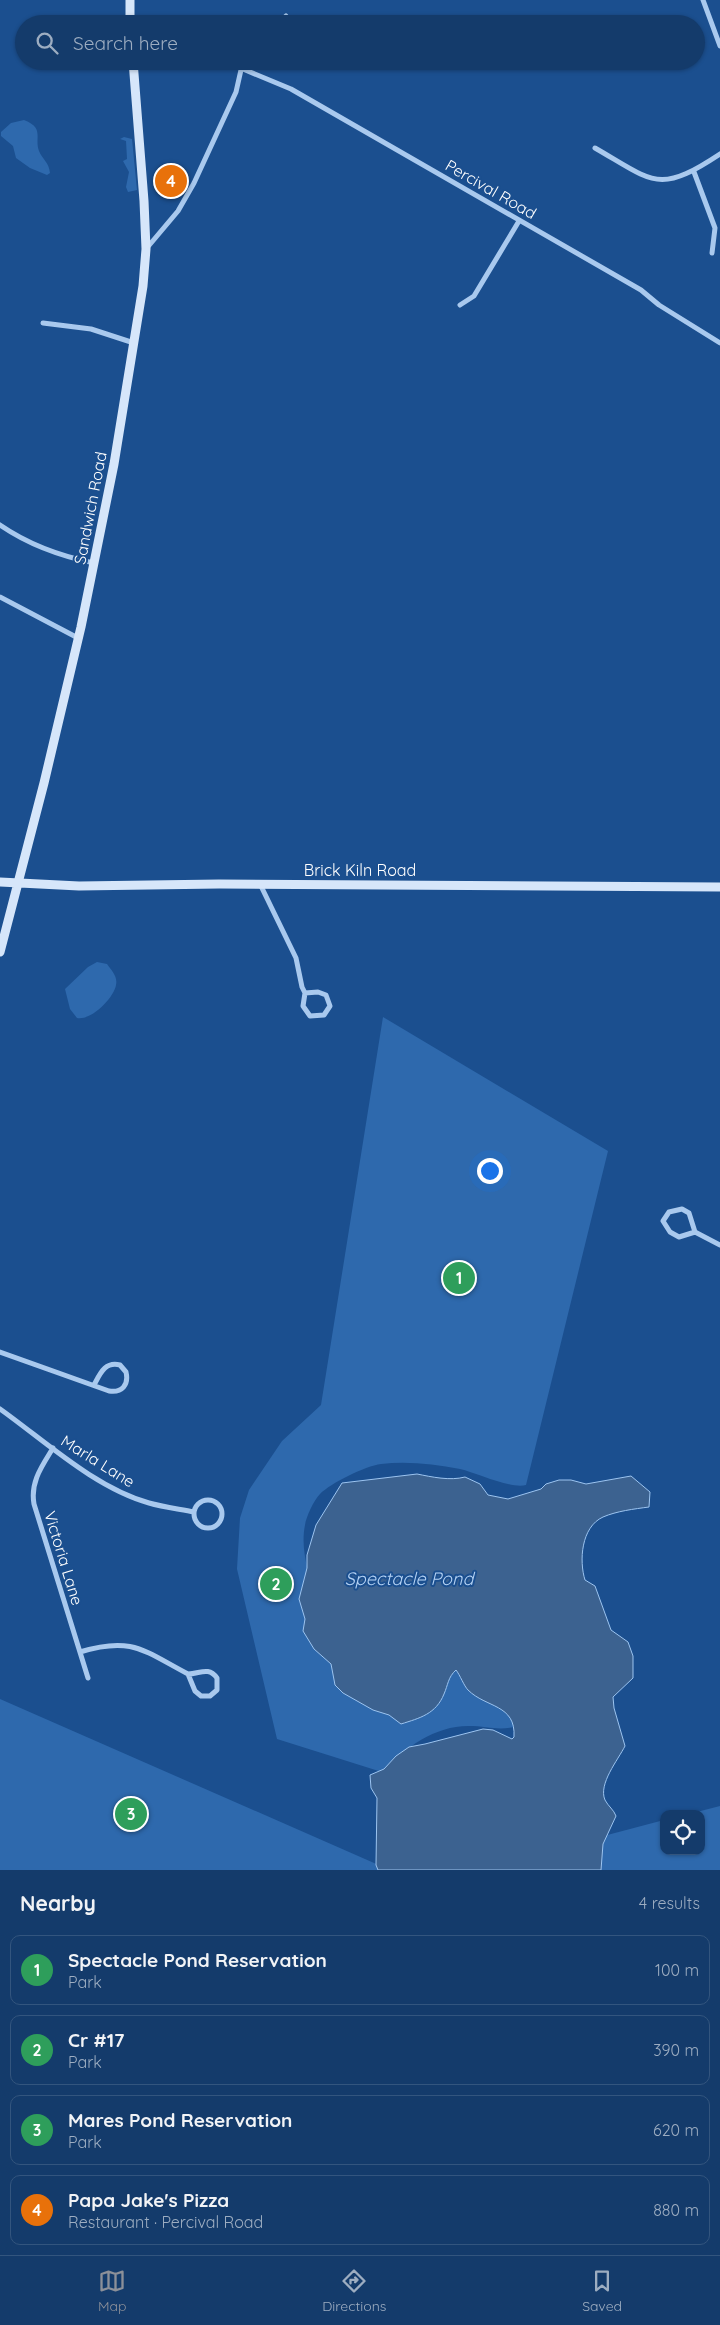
<!DOCTYPE html>
<meta charset="utf-8">
<style>
:root{--surface:#143b6b;--page:#214673;--text:#f1f3f6;--muted:#9dadc1;--line:#33557e;--accent:#8c9099}
body{margin:0;font-family:Quicksand,sans-serif;background:var(--page);color:var(--text)}
.controls{position:absolute;right:15px;bottom:15px;display:grid;overflow:hidden;border-radius:10px;box-shadow:0 1px 4px #0004}
.controls button{width:45px;height:45px;display:grid;place-items:center;padding:0;border:0;border-bottom:1px solid var(--line);background:var(--surface);color:var(--text);font:25px sans-serif}
.you{position:absolute;left:489px;top:1170px;width:18px;height:18px;margin:-12px;border:4px solid #fff;border-radius:50%;background:#1a73e8;box-shadow:0 0 0 8px #1a73e833}
.badge{display:grid;place-items:center;width:32px;height:32px;border-radius:50%;background:var(--accent);color:#fff;font-size:16px;font-weight:700}
.pin{position:absolute;translate:-50% -50%;border:2px solid #fff;box-shadow:0 1px 5px #0006}
.list{margin:0;padding:0;list-style:none}
h2{display:flex;justify-content:space-between;align-items:center;height:65px;margin:0;padding:0 20px;font-size:21px}
h2 small{font-size:16px;font-weight:400;color:var(--muted)}
.list li{display:grid;grid-template-columns:32px 1fr auto;gap:15px;align-items:center;box-sizing:border-box;height:70px;margin:0 10px 10px;padding:0 10px;border:1px solid var(--line);border-radius:10px}
.list b{display:block;font-size:19px;white-space:nowrap}
.list p{margin:0;font-size:16px;white-space:nowrap;color:var(--muted)}
.list em{font-size:16px;font-style:normal;color:var(--muted)}
.icon{flex:none;width:28px;height:28px;fill:none;stroke:currentColor;stroke-width:2;stroke-linecap:round;stroke-linejoin:round}
.map{position:relative;flex:none;width:720px;height:1870px;overflow:hidden}
.search{position:absolute;background:var(--surface);box-shadow:0 1px 4px #0004;left:15px;right:15px;top:15px;height:55px;display:flex;align-items:center;gap:12px;box-sizing:border-box;padding:0 18px;border-radius:28px;color:var(--muted);font-size:19px}
.sheet{height:385px;background:var(--surface)}
nav{display:flex;justify-content:space-around;align-items:center;box-sizing:border-box;height:70px;border-top:1px solid var(--line);background:var(--surface);font-size:14px;color:var(--muted)}
nav a{display:grid;justify-items:center;gap:2px}
nav .on{color:var(--accent)}
.map>svg:first-child{display:block}
.green{fill:#2e69ad}
.water{fill:#3c6290;stroke:#9cc4f0}
.lines{fill:none;stroke-linecap:round;stroke-linejoin:round}
.street{stroke:#a9c9ee;stroke-width:5}
.secondary{stroke:#d6e6fa;stroke-width:9}
.labels{text-anchor:middle;dominant-baseline:central;stroke-width:4;stroke-linejoin:round;paint-order:stroke}
.street-label{font-size:16px;fill:#fff;stroke:#1b4f8f}
.water-label{font-size:18px;font-style:italic;fill:#b5d3f5;stroke:#1b4f8f}
</style>
<div class="map">
<svg width="720" height="1870" viewBox="0 0 720 1870">
<rect width="100%" height="100%" fill="#1b4f8f"/>
<path class="green" d="M24,120C45,128 34,138 39,151C42,159 49,162 50,173L47,175L30,168L16,158L13,146L1,136V132L11,123Z
M124,137L132,139L137,190L128,192L126,187L129,172L123,161L127,159L126,141L120,139Z
M97,962L107,964C111,970 118,976 116,985C114,998 91,1021 77,1018L70,1009L65,989L88,967Z
M383,1017L608,1151L526,1485C510,1489 477,1473 460,1469C434,1464 407,1461 381,1464C365,1466 331,1483 320,1494C314,1500 306,1517 305,1525C300,1550 309,1574 316,1599L457,1655L522,1725C498,1732 491,1726 468,1726C436,1726 403,1747 385,1773L277,1739L237,1569L240,1518L249,1490L282,1441L321,1405Z
M0,1699L390,1870H0Z
M720,1806V1870H586L596,1838L664,1820V1851H701V1814H689Z"/>
<path class="water" d="M417,1474C432,1477 450,1481 465,1477L480,1484L488,1495L508,1499L541,1489L546,1484L559,1480H571L586,1484L631,1476L650,1492L649,1507C634,1509 617,1511 603,1517C581,1527 579,1561 585,1580L595,1586L611,1630L628,1642L633,1656V1678L613,1697L614,1708L625,1746C618,1760 598,1784 605,1800C608,1806 614,1810 616,1816L603,1844L601,1870H378L376,1865L377,1798L371,1788L370,1775L384,1769L396,1756L409,1747L425,1744L483,1729L493,1730L512,1739L514,1737C516,1704 486,1708 468,1690C464,1686 460,1675 456,1670C448,1677 448,1685 444,1694C436,1714 420,1718 401,1724L389,1715L373,1710L343,1693L335,1685L331,1664L314,1649L303,1631L305,1619L299,1599L307,1568V1555L316,1525L342,1483Z"/>
<g class="lines">
<path class="street" d="M703,0L720,46
M278,24L286,16
M243,69L291,89L641,290L659,305L720,343
M595,148C654,182 658,195 720,154
M694,172L715,228L712,253
M146,249L178,211L194,183L236,92L243,61
M460,305L474,296L519,221
M43,323L91,329L134,343
M0,525C29,545 60,556 94,563
M0,597L78,638
M260,884L296,958L302,987L305,993L303,1006L310,1016L324,1015L330,1006L326,995L318,992L305,993
M682,1209L689,1213L695,1232L679,1237L670,1232L663,1221L669,1212Z
M695,1232L720,1245
M0,1352L109,1391C122,1393 129,1385 126,1372L120,1365C105,1361 100,1374 94,1385
M0,1409C45,1441 95,1488 149,1503C163,1507 179,1509 194,1512
M53,1448C42,1466 30,1482 34,1504L88,1678
M194 1514a14 14 0 1 1 28 0a14 14 0 1 1-28 0Z
M80,1652C132,1636 144,1651 188,1674L195,1691L201,1696H210L217,1690V1678C208,1666 200,1674 188,1674"/>
<path class="secondary" d="M130,0V24
M0,882L79,886L219,884L720,887
M0,952L44,783L81,627L114,464L143,286L146,249L144,201L133,61"/>
</g>
<g class="labels">
<g class="street-label">
<text transform="translate(491 189) rotate(30)">Percival Road</text>
<text transform="translate(90 508) rotate(-79)">Sandwich Road</text>
<text x="360" y="870">Brick Kiln Road</text>
<text transform="translate(98 1461) rotate(32)">Marla Lane</text>
<text transform="translate(64 1558) rotate(73)">Victoria Lane</text>
</g>
<g class="water-label">
<text x="409" y="1578">Spectacle Pond</text>
</g>
</g>
</svg>
<div class="controls">
<button><svg class="icon" aria-label="locate" viewBox="0 0 24 24"><circle cx="12" cy="12" r="6"/><path d="M12 2v4M12 18v4M2 12h4M18 12h4"/></svg></button>
</div>
<div class="you"></div>
<div class="pin badge" style="left:459px;top:1278px;background:#2e9e5b">1</div>
<div class="pin badge" style="left:276px;top:1584px;background:#2e9e5b">2</div>
<div class="pin badge" style="left:131px;top:1814px;background:#2e9e5b">3</div>
<div class="pin badge" style="left:171px;top:181px;background:#e8710a">4</div>
<div class="search"><svg class="icon" aria-label="search" viewBox="0 0 24 24"><circle cx="10" cy="10" r="6"/><path d="M15 15l6 6"/></svg>Search here</div>
</div>
<section class="sheet">
<h2>Nearby<small>4 results</small></h2>
<ul class="list">
<li><span class="badge" style="background:#2e9e5b">1</span><div><b>Spectacle Pond Reservation</b><p>Park</p></div><em>100 m</em></li>
<li><span class="badge" style="background:#2e9e5b">2</span><div><b>Cr #17</b><p>Park</p></div><em>390 m</em></li>
<li><span class="badge" style="background:#2e9e5b">3</span><div><b>Mares Pond Reservation</b><p>Park</p></div><em>620 m</em></li>
<li><span class="badge" style="background:#e8710a">4</span><div><b>Papa Jake's Pizza</b><p>Restaurant · Percival Road</p></div><em>880 m</em></li>
</ul>
</section>
<nav>
<a class="on"><svg class="icon" aria-label="map" viewBox="0 0 24 24"><path d="M3 6l6-2 6 2 6-2v14l-6 2-6-2-6 2zM9 4v14M15 6v14"/></svg>Map</a>
<a><svg class="icon" aria-label="directions" viewBox="0 0 24 24"><path d="M12 3l9 9-9 9-9-9zM9 14v-3h6M13 9l2 2-2 2"/></svg>Directions</a>
<a><svg class="icon" aria-label="saved" viewBox="0 0 24 24"><path d="M7 4h10v16l-5-4-5 4z"/></svg>Saved</a>
</nav>
